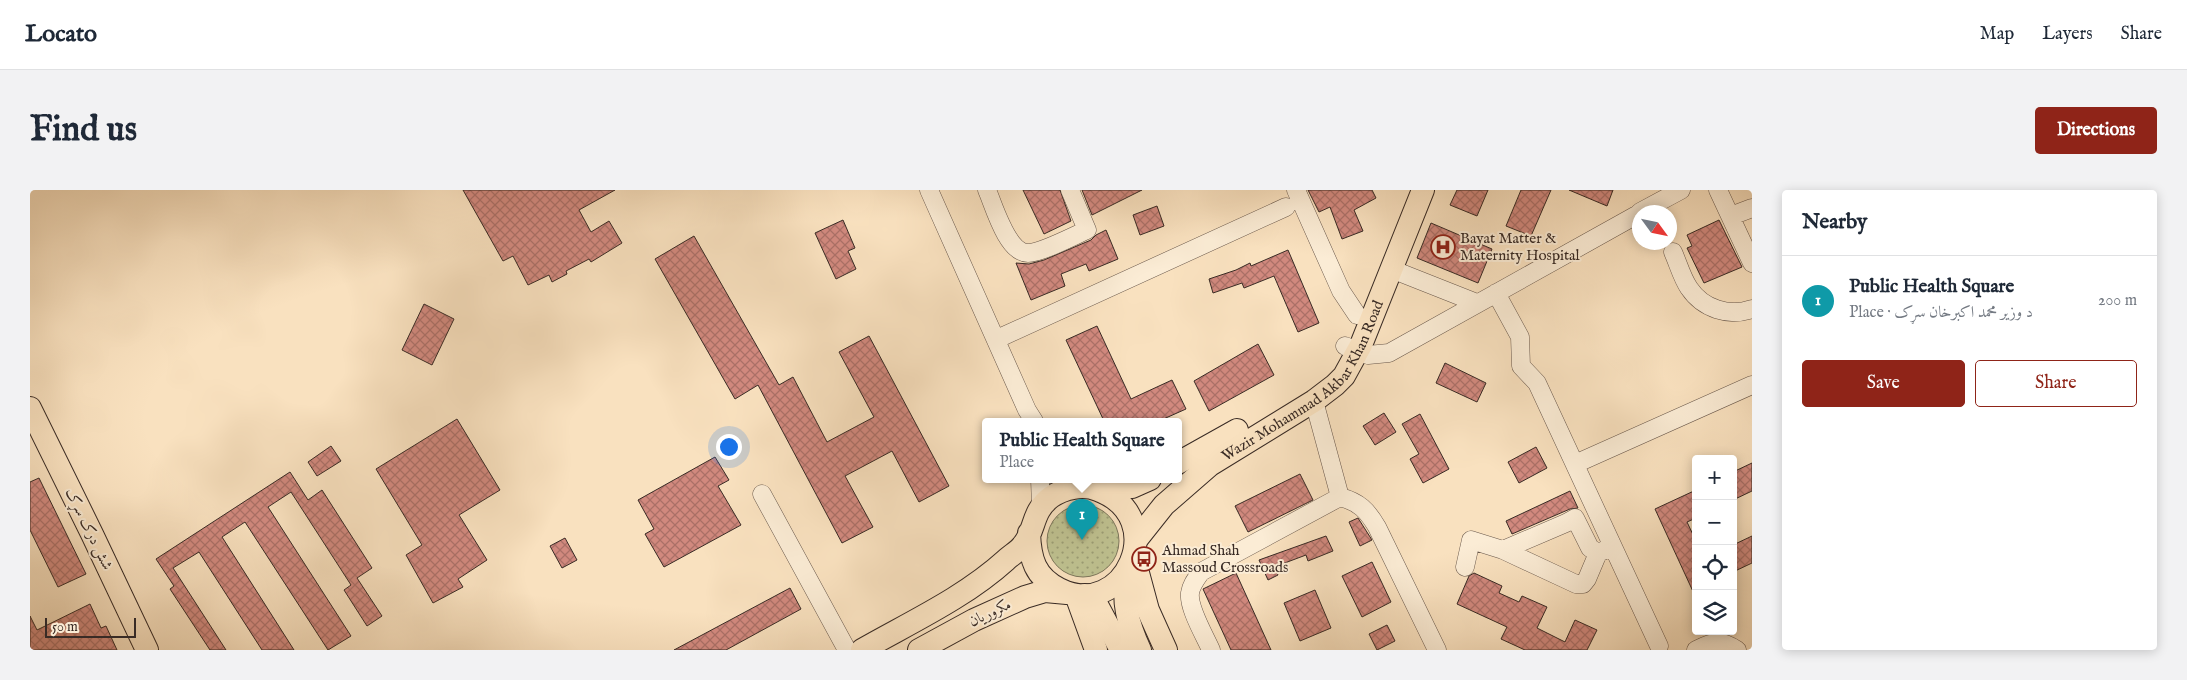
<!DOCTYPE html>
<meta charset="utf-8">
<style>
:root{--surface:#fff;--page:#f2f2f3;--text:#1f2937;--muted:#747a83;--line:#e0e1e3;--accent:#8f2418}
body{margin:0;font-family:"IM FELL English",Amiri,serif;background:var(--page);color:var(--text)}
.controls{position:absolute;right:15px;bottom:15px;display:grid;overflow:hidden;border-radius:5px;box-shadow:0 2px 12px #0003}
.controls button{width:45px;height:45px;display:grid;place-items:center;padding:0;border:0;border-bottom:1px solid var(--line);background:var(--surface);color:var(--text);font:25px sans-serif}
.compass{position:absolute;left:1602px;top:15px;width:45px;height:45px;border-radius:50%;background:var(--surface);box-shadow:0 2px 12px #0003;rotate:123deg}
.scale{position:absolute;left:15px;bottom:12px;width:91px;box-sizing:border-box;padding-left:5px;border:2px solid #392b25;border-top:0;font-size:14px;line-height:18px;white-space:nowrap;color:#392b25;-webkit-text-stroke:4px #fbecd5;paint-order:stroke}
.you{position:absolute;left:698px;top:256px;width:18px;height:18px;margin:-12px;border:4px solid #fff;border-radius:50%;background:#1a73e8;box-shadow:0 0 0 8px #1a73e833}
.badge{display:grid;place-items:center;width:32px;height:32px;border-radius:50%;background:var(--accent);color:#fff;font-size:16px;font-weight:700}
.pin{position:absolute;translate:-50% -41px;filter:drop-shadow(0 1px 2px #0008)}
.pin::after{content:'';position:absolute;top:26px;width:18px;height:15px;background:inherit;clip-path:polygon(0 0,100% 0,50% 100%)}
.popup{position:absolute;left:952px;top:228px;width:200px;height:65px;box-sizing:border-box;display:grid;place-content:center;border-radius:5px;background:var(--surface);filter:drop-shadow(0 1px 4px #0005);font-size:16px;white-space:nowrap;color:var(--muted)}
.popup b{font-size:19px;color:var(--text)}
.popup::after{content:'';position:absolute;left:50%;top:100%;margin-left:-10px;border:10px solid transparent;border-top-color:var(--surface)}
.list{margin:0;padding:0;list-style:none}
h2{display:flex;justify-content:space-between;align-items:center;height:65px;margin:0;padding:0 20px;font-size:21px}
h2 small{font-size:16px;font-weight:400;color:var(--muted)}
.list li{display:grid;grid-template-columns:32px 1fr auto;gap:15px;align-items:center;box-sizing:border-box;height:90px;padding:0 20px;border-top:1px solid var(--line)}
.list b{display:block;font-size:19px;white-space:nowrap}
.list p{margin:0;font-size:16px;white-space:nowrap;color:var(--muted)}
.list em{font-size:16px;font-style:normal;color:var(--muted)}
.actions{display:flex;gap:10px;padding:15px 20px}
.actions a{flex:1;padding:11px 0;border:1px solid var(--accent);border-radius:5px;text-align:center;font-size:18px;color:var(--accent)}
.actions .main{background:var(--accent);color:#fff}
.icon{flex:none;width:28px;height:28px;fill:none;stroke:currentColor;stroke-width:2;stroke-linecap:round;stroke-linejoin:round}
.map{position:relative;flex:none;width:1722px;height:460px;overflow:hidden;border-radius:5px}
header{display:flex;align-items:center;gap:30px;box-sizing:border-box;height:70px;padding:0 25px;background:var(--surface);border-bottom:1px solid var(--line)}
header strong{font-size:24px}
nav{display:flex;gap:28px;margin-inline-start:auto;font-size:18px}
.intro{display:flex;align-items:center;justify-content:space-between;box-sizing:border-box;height:120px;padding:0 30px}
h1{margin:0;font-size:35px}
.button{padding:12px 22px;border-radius:5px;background:var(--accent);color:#fff;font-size:18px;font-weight:700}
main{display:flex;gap:30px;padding:0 30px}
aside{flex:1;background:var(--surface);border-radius:5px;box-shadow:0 2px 12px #0003}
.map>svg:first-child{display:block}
.grass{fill:url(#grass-dots);stroke:#7c765b}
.building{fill:url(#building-cross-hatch);stroke:#392b25}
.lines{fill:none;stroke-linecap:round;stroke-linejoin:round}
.minor-casing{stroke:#69584c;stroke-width:19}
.major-casing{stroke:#392b25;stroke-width:24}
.minor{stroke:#fbecd5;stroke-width:18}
.major{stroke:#f9e1bf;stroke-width:22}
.labels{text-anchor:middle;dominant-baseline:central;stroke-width:4;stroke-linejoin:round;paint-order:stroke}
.poi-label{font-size:15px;fill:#392b25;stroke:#fbecd5;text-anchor:start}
.street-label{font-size:15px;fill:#392b25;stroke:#fbecd5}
</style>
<header>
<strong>Locato</strong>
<nav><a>Map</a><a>Layers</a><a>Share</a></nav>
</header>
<div class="intro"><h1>Find us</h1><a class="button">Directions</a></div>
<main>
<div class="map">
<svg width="1722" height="460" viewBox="0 0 1722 460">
<defs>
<pattern id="grass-dots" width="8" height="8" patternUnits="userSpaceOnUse" patternTransform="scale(1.25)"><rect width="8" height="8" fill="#bfc291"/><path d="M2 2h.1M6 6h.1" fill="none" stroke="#9c9e76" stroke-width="1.8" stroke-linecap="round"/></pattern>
<pattern id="building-cross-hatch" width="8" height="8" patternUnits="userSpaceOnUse" patternTransform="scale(1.25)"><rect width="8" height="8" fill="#d1897e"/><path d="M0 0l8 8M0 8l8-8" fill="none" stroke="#ab7067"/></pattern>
</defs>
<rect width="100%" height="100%" fill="#f9e1bf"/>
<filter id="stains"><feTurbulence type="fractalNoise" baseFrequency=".004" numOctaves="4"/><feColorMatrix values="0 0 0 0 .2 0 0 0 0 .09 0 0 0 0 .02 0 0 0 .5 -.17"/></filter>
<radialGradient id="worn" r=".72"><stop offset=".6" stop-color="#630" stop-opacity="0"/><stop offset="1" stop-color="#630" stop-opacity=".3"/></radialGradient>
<path class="grass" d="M1017 351a36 36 0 1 1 72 0a36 36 0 1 1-72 0Z"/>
<path class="building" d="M433,0H585L549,20L561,42L579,31L592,53L561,72L559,69L536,81L537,84L522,92L519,85L498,95L483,66L473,71Z
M993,0H1030L1041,31L1014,44Z
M1052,0H1112L1062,25Z
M1278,0H1342L1346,8L1324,20L1333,41L1312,49L1300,17L1289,22Z
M1427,0H1458L1447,26L1420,15Z
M1491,0H1521L1501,46L1476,36Z
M1539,0H1583L1577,16Z
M1127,16L1134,36L1110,45L1103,25Z
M813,30L825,58L818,61L826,79L806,89L785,43Z
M1689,30L1712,77L1674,93L1657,58L1662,56L1657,45Z
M1401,33L1462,59L1448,93L1387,68Z
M1076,40L1088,69L1059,81L1056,74L1031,84L1035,96L1001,110L986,73L999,74L1014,70L1061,50L1066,45Z
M664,46L749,195L763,187L797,252L844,227L809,162L839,146L919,296L889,312L862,261L815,286L843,337L812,353L728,195L705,209L625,69Z
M1258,60L1289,133L1268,142L1244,86L1214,98L1212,93L1183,103L1179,89L1206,80L1220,73L1221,76Z
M394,114L424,129L402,175L372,160Z
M1067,136L1101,209L1142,190L1156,219L1129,231H1074L1036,150Z
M1228,154L1244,185L1179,221L1164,191Z
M1415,173L1456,193L1447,212L1406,193Z
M1354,223L1366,242L1345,255L1333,236Z
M1390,224L1419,279L1393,293L1380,269L1389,264L1372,234Z
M427,229L470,300L429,325L457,370L428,389L433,397L403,413L376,365L392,355L346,279Z
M301,256L311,271L287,286L278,272Z
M1506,257L1517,278L1489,293L1478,272Z
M685,267L699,290L688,296L711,335L634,377L615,344L624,339L608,310Z
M1722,273V301L1703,310V282Z
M260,282L278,310L292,300L342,378L327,388L352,426L337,436L314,400L321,395L261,302L238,317L321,446L298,460L215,332L192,347L264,460H232L169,362L143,378L196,460H180L140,399L144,396L126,369Z
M1270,284L1283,310L1218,342L1205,316Z
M9,288L56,384L28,397L0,340V292Z
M1666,300V328L1657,332L1666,351V408L1625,319Z
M1540,301L1548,318L1540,319L1482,344L1476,331Z
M1328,328L1342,350L1330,356L1319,332Z
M1296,346L1303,361L1278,371L1276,365L1244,377L1248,385L1238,390L1229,370Z
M1722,346V373L1703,382V355Z
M535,348L547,370L532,378L520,356Z
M1342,372L1361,412L1332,427L1312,386Z
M1206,383L1241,460H1201L1173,399Z
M1444,383L1472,396L1469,403L1489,412L1492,406L1517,417L1507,438L1535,452L1545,430L1567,440L1557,460H1495L1471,449L1477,437L1427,414L1439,386Z
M760,398L771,419L696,460H644Z
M1285,400L1301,438L1270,451L1254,413Z
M60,414L71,438L76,436L87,460H0V426L7,440Z
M1357,435L1365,451L1347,460L1339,444Z"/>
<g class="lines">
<g class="minor-casing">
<path id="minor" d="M899,0L997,220L1004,231
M957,0C964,16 977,63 998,63C1011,63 1043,46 1057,40L1040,0
M1266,0L1311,101L1327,125
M1688,0L1722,73
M1610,22L1651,0
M1701,26L1722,18
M1643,62C1648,73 1652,88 1659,98C1673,119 1699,127 1722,119
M1361,79L1447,113
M1466,103L1490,147L1491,176L1507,193L1629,456
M967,149L1256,17
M1315,156L1338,165L1359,163L1610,23
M1284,211L1310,307
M1545,274L1722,195
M1010,289L1011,317
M732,304L817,460
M1473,360L1546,394H1553L1557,389L1568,363L1577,359
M1435,377L1441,350L1473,360L1536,333L1545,328L1560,358L1568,363
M1181,460C1175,446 1158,418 1160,403C1161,395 1166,389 1171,382L1310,307C1329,312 1337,320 1347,337L1407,460
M1666,460C1684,451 1690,449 1707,460"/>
</g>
<g class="major-casing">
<g id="major">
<path d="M0,218L62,344L117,460"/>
<path d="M1148,273L1207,240"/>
<path d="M1067,298L1102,297L1120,289"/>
<path id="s1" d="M1107,349L1134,315L1180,275L1284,211L1305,195L1314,186L1331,155L1393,0"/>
<path d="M1104,368L1118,420L1136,460"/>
<path d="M1098,381C1091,410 1098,434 1110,460"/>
<path d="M1046,405L1066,460"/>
<path d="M1055,405L1068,417L1091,460"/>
<path d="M832,460C881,432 934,408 976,370C981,365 989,361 993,355C1006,340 1001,322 1021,307C1034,298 1053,294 1068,300C1142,328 1094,432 1029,399C1005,387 1000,369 999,343"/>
<path d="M889,460L944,430L995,407L1015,401L1037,403"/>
</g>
</g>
<use href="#minor" class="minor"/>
<use href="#major" class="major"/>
</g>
<defs>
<g id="hospital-ring" transform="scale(1.25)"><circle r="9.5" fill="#fbecd5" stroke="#8f2418" stroke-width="1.5"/><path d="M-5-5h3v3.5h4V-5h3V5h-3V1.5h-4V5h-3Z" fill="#8f2418"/></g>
<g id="bus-ring" transform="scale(1.25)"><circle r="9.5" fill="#fbecd5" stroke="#8f2418" stroke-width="1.5"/><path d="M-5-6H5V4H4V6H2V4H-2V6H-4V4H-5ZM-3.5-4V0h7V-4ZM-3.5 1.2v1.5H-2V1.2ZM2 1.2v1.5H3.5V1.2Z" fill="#8f2418"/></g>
</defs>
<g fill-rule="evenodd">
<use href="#hospital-ring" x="1413" y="57"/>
<use href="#bus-ring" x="1114" y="369"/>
</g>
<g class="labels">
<g class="poi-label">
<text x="1430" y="48">Bayat Matter &amp;<tspan x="1430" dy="17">Maternity Hospital</tspan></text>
<text x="1132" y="360">Ahmad Shah<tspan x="1132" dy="17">Massoud Crossroads</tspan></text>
</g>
<g class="street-label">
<text stroke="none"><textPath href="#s1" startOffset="234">Wazir Mohammad Akbar Khan Road</textPath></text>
<text transform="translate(59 339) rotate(64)">شش درک سړک</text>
<text transform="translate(960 423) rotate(-25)">مکروریان</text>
</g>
</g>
<rect width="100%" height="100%" filter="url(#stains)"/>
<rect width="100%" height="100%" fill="url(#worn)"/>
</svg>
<div class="controls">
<button>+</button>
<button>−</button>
<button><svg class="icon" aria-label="locate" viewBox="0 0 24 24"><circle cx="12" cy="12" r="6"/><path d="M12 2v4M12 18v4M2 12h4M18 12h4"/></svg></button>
<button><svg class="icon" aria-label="layers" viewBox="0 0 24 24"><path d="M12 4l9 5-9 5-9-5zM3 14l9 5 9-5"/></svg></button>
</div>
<svg class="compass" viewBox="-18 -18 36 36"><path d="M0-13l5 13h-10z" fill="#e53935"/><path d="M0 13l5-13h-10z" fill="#747a83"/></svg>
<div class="scale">50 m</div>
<div class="you"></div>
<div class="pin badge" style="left:1052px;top:350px;background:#0f9aa8">1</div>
<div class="popup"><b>Public Health Square</b>Place</div>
</div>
<aside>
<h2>Nearby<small></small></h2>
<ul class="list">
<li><span class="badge" style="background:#0f9aa8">1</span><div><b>Public Health Square</b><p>Place · د وزیر محمد اکبرخان سړک</p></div><em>200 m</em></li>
</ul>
<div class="actions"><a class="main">Save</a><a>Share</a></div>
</aside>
</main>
